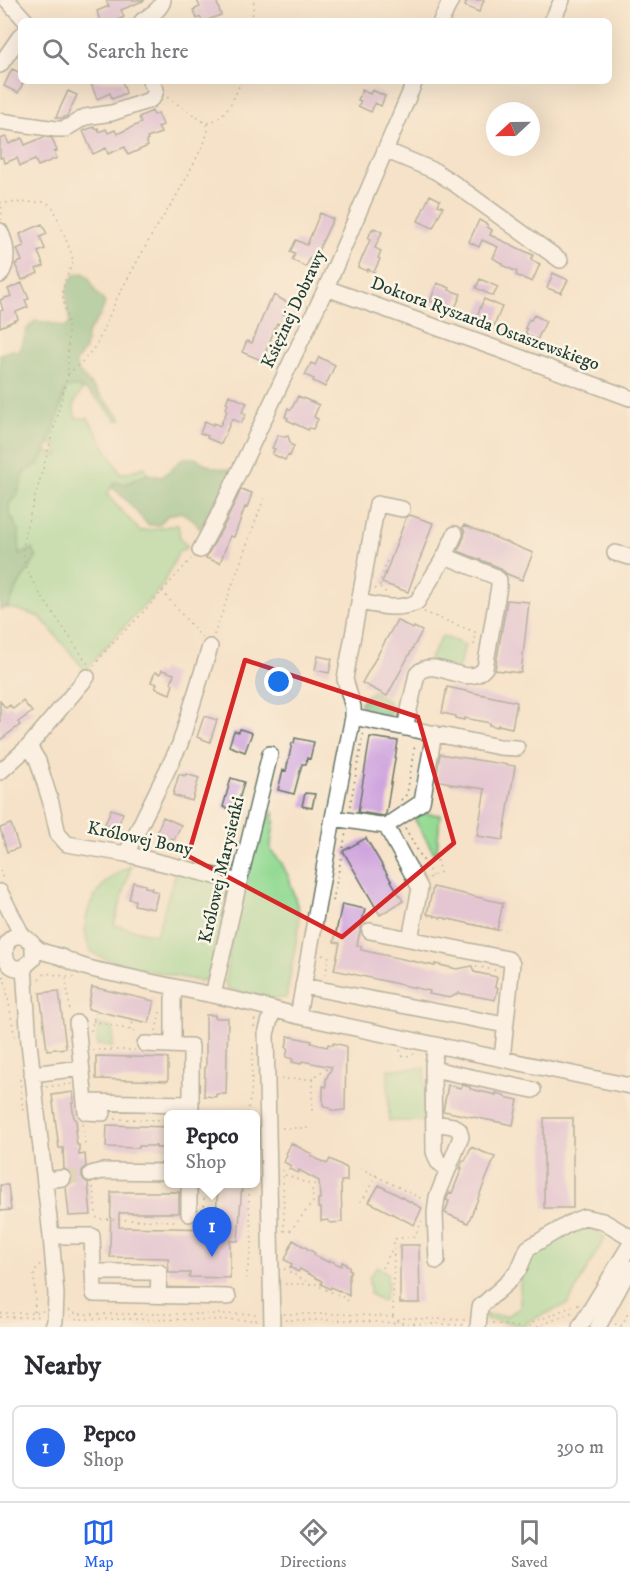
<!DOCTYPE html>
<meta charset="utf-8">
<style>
:root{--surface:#fff;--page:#f7f7f7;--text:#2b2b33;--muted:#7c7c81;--line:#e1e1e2;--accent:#2563eb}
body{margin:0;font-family:"IM FELL DW Pica",serif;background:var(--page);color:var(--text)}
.compass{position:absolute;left:486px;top:102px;width:54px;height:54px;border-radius:50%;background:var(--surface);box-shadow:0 6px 24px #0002;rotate:248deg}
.you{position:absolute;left:279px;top:682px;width:21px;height:21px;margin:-15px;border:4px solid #fff;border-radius:50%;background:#1a73e8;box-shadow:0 0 0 9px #1a73e833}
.badge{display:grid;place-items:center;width:39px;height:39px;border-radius:50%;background:var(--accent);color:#fff;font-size:20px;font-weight:700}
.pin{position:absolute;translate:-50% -50px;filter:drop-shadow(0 2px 3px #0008)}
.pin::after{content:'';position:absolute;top:32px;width:21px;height:18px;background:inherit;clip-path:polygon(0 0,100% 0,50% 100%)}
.popup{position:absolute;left:164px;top:1110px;width:96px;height:78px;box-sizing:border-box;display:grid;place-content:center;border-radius:9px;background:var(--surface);filter:drop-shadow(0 2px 4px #0005);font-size:20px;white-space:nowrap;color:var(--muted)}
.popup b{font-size:22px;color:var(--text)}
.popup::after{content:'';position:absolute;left:50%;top:100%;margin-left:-12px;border:12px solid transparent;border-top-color:var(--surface)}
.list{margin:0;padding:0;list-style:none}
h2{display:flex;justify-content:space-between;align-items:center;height:78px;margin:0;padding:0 24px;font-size:26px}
h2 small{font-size:20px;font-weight:400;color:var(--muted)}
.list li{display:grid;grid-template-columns:39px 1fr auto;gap:18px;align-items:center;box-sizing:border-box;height:84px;margin:0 12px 12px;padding:0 12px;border:2px solid var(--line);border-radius:9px}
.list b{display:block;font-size:22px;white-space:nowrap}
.list p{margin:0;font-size:20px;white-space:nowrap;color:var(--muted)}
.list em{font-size:20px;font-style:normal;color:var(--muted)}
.icon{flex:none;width:33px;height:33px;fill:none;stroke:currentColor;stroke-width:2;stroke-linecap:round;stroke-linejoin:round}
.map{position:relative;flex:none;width:630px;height:1327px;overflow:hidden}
.search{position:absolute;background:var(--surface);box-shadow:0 6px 24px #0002;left:18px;right:18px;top:18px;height:66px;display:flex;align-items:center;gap:15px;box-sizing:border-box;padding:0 21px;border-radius:9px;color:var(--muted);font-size:22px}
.sheet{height:174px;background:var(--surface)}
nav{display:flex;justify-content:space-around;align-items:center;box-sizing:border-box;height:84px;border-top:2px solid var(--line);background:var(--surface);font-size:16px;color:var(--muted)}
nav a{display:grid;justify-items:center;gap:3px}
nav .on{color:var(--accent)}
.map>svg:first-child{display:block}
.green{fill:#94da94;stroke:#5a8c64;stroke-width:1.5}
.forest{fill:#77ba7e;stroke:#4b7c59;stroke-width:1.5}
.building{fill:#cfa5df}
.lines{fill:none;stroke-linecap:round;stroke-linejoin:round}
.minor-tunnel{stroke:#cbc1aa;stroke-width:15;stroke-dasharray:15 8;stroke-linecap:butt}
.minor-casing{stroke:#6a7768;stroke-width:18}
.path{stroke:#6a7768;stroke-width:1.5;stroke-dasharray:1.5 4.5;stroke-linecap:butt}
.minor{stroke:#fff;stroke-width:15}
.marked{fill:none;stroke:#d62828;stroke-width:4.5;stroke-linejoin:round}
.labels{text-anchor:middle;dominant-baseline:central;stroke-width:5;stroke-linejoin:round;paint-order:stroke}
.street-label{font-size:18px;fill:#1f3d34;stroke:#fcf5e5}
</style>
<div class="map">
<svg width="630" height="1327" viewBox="0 0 630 1327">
<rect width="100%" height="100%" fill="#fcf5e5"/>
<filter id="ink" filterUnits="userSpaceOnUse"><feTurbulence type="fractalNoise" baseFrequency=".0167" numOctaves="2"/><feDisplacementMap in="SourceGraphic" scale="12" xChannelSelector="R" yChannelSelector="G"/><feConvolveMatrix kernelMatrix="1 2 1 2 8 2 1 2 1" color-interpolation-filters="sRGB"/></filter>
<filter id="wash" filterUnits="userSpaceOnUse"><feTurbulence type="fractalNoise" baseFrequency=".008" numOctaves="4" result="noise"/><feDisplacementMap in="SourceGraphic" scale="24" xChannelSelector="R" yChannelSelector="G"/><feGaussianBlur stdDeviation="1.35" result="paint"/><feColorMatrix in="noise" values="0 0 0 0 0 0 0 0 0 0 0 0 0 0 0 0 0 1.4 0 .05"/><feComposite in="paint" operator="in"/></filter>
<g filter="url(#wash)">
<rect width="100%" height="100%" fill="#f6e2c8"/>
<path class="green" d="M75,386L83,389C75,401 71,404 76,418H88L121,474L145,467L148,474L125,484L114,482L107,495L140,531C153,531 165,526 178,525L180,538L188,547L179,551L162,586L97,656L86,671L40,617L15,609L5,608L9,605L24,575L19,556L16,523L9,514V504L17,496L25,471L38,464L45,451L58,456L56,444L48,445L62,403L65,389Z
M442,636L465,645L458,669L428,662Z
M274,811C276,827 270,836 271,851L281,862L289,878L299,912V926L286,998L272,999L228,989L225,982L238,889L250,846Z
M422,813L440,815L437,851L434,853L414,818Z
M131,866L114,925L156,935L175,875L185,872L228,886L229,894L211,969L206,980L199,981C181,977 100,962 92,952C84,941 84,923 88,911C96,888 110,876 131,866Z
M98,1024L113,1028V1047H109L108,1045H97Z
M425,1068V1121H389L388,1069Z
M584,1224L605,1237L568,1304L527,1322L526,1326L485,1319L486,1315L507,1316L520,1308V1276L532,1252Z
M377,1266L387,1273L388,1292L384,1293L385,1299L382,1301L370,1294L369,1277Z"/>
<path class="forest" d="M83,273L88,276L96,292L105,303L101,314L87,334L85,349L75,364L79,372L122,419L117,421C108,411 92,391 79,387C74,385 69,388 65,389C62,405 48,453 38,464C35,467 29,469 25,471L17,496L9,504V514C21,529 20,537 19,555L32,549L37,557L17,587L9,606L0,610V354L12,350L20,351L27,329L35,321L46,322L65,327L70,323C67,303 62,291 75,274Z
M183,458H195L212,467L235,471L200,529L194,520L181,512L167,516L159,525H148C136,512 126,498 112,487L114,482L125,484L148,474L162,477Z
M373,691L388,700L392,710L388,716L375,718L364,712L360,703L365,696Z"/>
<g id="blocks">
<path class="building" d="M106,0H145L121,10L124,17L115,21H100L97,11L109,6Z
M197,0H216L221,15L205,21H202L200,17L197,19L193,10L200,7Z
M467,0H484L479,12L465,6Z
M12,69L21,73V81H24L18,93L4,86Z
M90,81H122L126,93L112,99L110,93L97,99Z
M362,90L370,94L372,90L385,96L381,106L375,103L371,112L358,106L361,101L358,100Z
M68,91L77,95L67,116L62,119L56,117Z
M152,111L154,115L158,113L163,125L158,127L161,133L147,138L148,140L146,141L148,146L128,155L125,147L108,154L106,148L93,154L83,131L94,127L95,129L98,128L99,132L106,129L108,133L115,130L117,134L141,123L139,117Z
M6,137L9,144L22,138L25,145L44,137L52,138L57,151L54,152L57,158L38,166L35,160L20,166L17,158L5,163L2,157L0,158V139Z
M430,195L440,200L438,205L443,207L433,228L418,221Z
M320,213L333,219L314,259L310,258L306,267L292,260L295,254L290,252L296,240L307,245Z
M479,220L488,225L487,227L492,230L490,235L533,255L531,260L540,264L532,282L516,275L517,272L502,265L503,264L493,258L498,247L482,240L479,247L469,242Z
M42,224L47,234L40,237L45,249L38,252L44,266L36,269L38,273L22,280L15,264L22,261L17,249L24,246L20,234Z
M374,228L382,232L375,248L381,251L378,258L380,259L374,272L368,269L367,271L358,267L370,240L368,239L372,229L373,230Z
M553,273L568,280L561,293L547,288Z
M480,279L498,287L493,296L476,288Z
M22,283L29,299L25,300L28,307L16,312L18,319L0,327V311L3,310L0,300L11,296L8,289Z
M437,283L450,288L449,290L461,294L455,308L447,305V307L430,301Z
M274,295L288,303L283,314L290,317L285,327L277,323L266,351L272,354L268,363L242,352L247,341L252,343L269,301L271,302Z
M484,299L502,307L494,326L476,318Z
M534,315L546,321L537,340L525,334L527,329L525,328L529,319L531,320Z
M319,357L335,365L325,387L313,381L314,379L305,375L311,363L315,365Z
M229,395L247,403L242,412L246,414L241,423L232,419L221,444L207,438L208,436L200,433L205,421L213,425L214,423L220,426L227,411L225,410L228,404L226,403Z
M298,396L319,405L314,417L318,419L313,429L309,428L308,430L287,420L288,418L285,417L288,408L291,410Z
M278,435L284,437L288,436L291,445L294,446L290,456L288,455L285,460L272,454L275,449L272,448Z
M241,489L252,493L247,508L245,507L234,537L230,536L220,563L206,558L226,522Z
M410,515L433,523L408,592L382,583L406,518Z
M464,525L533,553L522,580L507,574L498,567L458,551L464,537L465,532L463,528Z
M507,600L529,602L521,673L495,670Z
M397,620L413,629L414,627L422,631L387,696L362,683Z
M318,656L332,659L329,673L315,670Z
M162,670L174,674L171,683L173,684L170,694L155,688L157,684L151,682L155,672L160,674Z
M447,687L517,702L512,728L498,725V727L489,725L490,723L464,718V720L455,718L456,716L442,713Z
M0,701L6,708L10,705L13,709L23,701L32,712L18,722L20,725L0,740Z
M204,716L217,720L210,742L197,737Z
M240,729L252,733L245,752L229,746L234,731L239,732Z
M370,737L398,741L386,814L384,816L358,812Z
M295,738L314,742L310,759L307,758L306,764H302L294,794L278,790L283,770L286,771L292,743H294Z
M440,754L515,766L503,840L477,836L485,789L450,784V783L436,780Z
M179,774L185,776L186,774L199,778L192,801L173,795Z
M231,778L244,782L236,811L223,807Z
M305,793L315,794L312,808L302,806Z
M111,809L123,813L117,828L105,824Z
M163,817L181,825L174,840L171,838L169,844L157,838L159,833L157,832Z
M11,824L19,848L7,852L0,828Z
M366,838L403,901L380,915L343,851Z
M133,882L145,885V887L152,888L151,890L158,892L154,909L134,905L135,900L129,899Z
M433,887L503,903L497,930L427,914Z
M342,904L365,909L357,945L361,946V950L435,966V964L457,969L472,966L474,972L497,977L495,987L498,988L495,1000L459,993L450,998L429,994L430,991L334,970L340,943L334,942Z
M92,987L154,1001L149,1023L88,1009Z
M59,991L66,1048L47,1050L40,993Z
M206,1015H215V1018H228L226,1094H216V1097L204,1096L205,1067H206Z
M288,1036L312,1041L311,1043L327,1047L328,1044L333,1045V1043L346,1046L345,1110L334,1111L323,1105V1086L326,1087V1079L332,1067L302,1061L301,1064L292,1062L293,1059L286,1057L288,1048H286Z
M96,1056L168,1058V1081L96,1079Z
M448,1085L461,1088L462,1085L470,1087V1089L496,1095V1093L504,1095V1097L518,1100L513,1125L443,1111Z
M73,1092L74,1103H72L74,1119H76L77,1130H75L77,1145H79V1155L85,1154L86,1166L82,1171V1176L84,1180L88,1183L91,1215L69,1216L66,1187L72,1182L73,1176L70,1172L64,1169L63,1148H59L52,1095Z
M544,1118H573V1208H544Z
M107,1125L168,1127V1148H156V1146H139V1148L106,1147Z
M291,1143L312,1154L311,1156L327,1164L330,1159L347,1168V1181H341L342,1222L330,1223L327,1220L321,1221V1208H318V1199H320L319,1181L299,1170L298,1173L289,1169L291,1166L284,1162L287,1155L286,1154Z
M471,1147L495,1157L468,1223L445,1213L449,1201L446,1200L450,1192L452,1193L462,1168H460L463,1160L465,1161Z
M218,1184H242L238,1241H230V1278L189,1277L190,1273H169L168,1258L110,1257L111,1192H179V1213H119V1227L215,1229Z
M0,1185H8L11,1210L0,1211Z
M379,1185L422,1208L414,1225L369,1202Z
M293,1240L315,1253L314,1255L328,1262L329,1260L341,1266L342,1262L349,1266V1269L351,1270L349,1275V1296L339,1290V1291L331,1287L330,1289L321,1284L322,1281L300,1269L298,1272L290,1267L292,1264L285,1260Z
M400,1245H419L420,1303H400Z"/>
</g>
</g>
<g filter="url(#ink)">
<use href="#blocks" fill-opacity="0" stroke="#6a7768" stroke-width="1.5"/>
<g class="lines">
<path class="minor-tunnel" d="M63,1178L91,1174"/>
<g class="minor-casing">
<path id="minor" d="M7,0L26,21
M142,21C150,15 161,10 163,0
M441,21L451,0
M552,21L562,0
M0,65L21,35
M0,121L56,129H65L85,117L112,113L150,100L154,96L156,90L150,81
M385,150L435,171L452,182L560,260
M0,231C7,245 9,263 0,275
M326,288L503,351L630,398
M200,550L217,518L326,288L415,81
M615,553L630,557
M360,602C379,606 399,611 417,602L445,556L455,534
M353,717V707L345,679L377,504L402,509
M405,728L417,674C434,654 467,691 485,668L499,586V580L494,576L445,556
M29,746L38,761L51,803L58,834L67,844L126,854L239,882
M0,772L29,746L87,677
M333,818L353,717L499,747L517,748
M386,826L422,802L434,733
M126,854L180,744L210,647
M0,892L23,937
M370,931L508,959L512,964L502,1059
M33,947V959L24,967C0,975 0,934 19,936C24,936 28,939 31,942C39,953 46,952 58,956C66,958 72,963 79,965C92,970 106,972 119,975C151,982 182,989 213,995C242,1001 270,1008 298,1016L630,1086
M24,967L29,1043L51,1236L56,1294L55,1321L53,1327
M303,986L505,1025
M213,995L239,882L270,754
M298,1016L333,818L386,826L420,888L410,939
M77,1023L85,1102L191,1104V1114
M145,1044L191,1046V1104
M173,1045V999L175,988
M436,1045L433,1065L434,1152L438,1162L448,1170
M433,1069L533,1090
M32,1074L81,1068
M85,1102L86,1112L103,1113
M434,1123L453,1126L459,1130L461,1137L437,1197L435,1213L437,1261
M91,1174L102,1171L168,1172
M45,1180L63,1178
M189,1184V1214
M51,1236H92L94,1294L228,1297
M93,1272H159L158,1295
M272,1327L266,1034L273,1009
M478,1327L480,1307L508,1282L519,1269L528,1248L572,1222L584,1217L603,1221L630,1237
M580,1327L630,1245
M598,1327L630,1268"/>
</g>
<path class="path" d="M252,21L254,0
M208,123C227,117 234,99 241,81
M0,201L2,209L1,220
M0,203L44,202L49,204L54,209L72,255L73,263L66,278L62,293L68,323V374L45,462L25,532L23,550L26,568L36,588L88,664
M68,374L82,362L97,344L117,298L153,233L174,200L188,175L205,141L208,130L207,124L167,97
M380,587L388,594
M375,589L379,587L388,557
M162,591L202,638
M424,612L475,632L474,646
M214,635L264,498
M94,666L111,644L138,618L191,559
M401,800L407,794L415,744
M350,806L364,731
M405,828L432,876
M0,870L3,880
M429,878L440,873L435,852
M333,901L346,832
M428,916L505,930
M322,955L329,957L325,977
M476,966L498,971
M3,976L5,981L15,1038
M66,978L70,1012
M39,979L45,973L76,978
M93,1021L139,1032
M254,1027L255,1017
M131,1030L133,1021
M91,1031L95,1013
M156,1031L160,1012
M92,1050H135
M400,1050L403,1057L414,1054
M20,1079L23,1113
M281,1079H312L325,1069L330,1070
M312,1079V1114
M46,1087L71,1084
M247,1114L251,1094L253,1047
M115,1119L168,1120
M83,1124L85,1144
M282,1128H308
M360,1168L420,1198L423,1201
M282,1171H283L284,1231
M285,1175C297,1177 305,1186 318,1184
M93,1187L97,1219L178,1221
M360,1201L363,1200L378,1171
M200,1221H203L205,1184
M284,1231H290L313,1202L312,1185
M382,1268L393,1248
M284,1269L311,1284
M246,1279L252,1242L249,1204V1184
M285,1284H317C327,1293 341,1293 350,1303
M69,1310L77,1314H258
M34,1312L35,1301L34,1273L41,1263
M0,1313H34L43,1311
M284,1314H340L393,1317L399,1323L465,1325
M70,1316L77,1319L259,1320
M393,1316L394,1239L415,1236L422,1221
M0,1317H33L41,1316
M285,1320H350L394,1323L400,1318L467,1320
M493,1323L519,1327
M615,1324L621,1327
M621,1326L630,1310
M530,1327V1324L575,1305H579
M537,1327L575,1311"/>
<use href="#minor" class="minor"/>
</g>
</g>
<path d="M0 0H630V1327H0ZM245,660L418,717L454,843L342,937L188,856Z" fill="#f6e2c8" fill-opacity=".55" fill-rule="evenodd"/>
<path class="marked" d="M245,660L418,717L454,843L342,937L188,856Z"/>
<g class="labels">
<g class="street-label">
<text transform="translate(294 309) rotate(-65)">Księżnej Dobrawy</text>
<text transform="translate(485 324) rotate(20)">Doktora Ryszarda Ostaszewskiego</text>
<text transform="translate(140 839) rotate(12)">Królowej Bony</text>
<text transform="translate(222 870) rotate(-77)">Królowej Marysieńki</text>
</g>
</g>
</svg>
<svg class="compass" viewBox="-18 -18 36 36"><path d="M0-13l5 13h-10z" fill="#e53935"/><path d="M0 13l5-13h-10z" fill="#7c7c81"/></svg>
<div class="you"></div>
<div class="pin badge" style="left:212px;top:1257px">1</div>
<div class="popup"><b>Pepco</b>Shop</div>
<div class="search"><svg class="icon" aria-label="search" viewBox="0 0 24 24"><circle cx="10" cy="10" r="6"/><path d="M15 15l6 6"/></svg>Search here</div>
</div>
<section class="sheet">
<h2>Nearby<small></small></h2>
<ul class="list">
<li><span class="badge">1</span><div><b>Pepco</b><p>Shop</p></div><em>390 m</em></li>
</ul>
</section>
<nav>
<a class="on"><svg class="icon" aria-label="map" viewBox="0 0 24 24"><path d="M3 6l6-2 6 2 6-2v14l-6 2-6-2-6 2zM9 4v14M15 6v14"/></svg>Map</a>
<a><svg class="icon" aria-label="directions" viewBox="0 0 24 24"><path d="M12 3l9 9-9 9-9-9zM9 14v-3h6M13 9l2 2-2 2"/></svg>Directions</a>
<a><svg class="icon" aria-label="saved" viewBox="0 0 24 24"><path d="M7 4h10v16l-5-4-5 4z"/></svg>Saved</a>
</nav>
